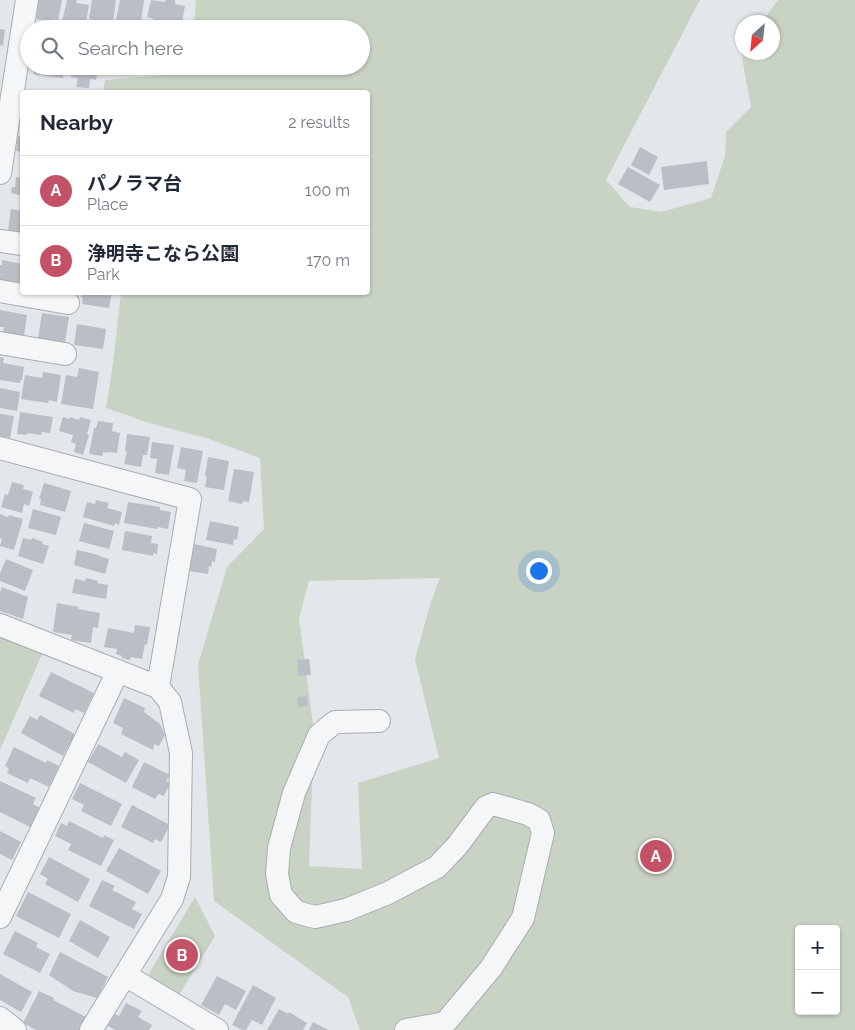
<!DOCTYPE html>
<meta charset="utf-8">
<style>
:root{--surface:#fff;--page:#f6f6f7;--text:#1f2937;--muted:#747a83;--line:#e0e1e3;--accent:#c45267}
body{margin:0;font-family:Raleway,"Noto Sans JP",sans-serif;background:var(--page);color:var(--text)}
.controls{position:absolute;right:15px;bottom:15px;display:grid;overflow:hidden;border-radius:5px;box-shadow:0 1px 4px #0004}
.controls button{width:45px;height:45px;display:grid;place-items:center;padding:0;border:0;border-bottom:1px solid var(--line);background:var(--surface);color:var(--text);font:25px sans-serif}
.compass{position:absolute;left:735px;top:15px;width:45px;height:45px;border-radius:50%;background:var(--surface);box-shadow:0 1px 4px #0004;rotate:207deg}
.you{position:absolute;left:538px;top:570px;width:18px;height:18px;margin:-12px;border:4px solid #fff;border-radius:50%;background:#1a73e8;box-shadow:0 0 0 8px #1a73e833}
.badge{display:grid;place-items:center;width:32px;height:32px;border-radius:50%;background:var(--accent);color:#fff;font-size:16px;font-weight:700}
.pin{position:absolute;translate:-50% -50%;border:2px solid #fff;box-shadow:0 1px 5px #0006}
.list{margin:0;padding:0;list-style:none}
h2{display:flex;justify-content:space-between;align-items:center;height:65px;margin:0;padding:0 20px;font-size:21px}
h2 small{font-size:16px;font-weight:400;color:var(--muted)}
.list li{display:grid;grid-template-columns:32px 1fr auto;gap:15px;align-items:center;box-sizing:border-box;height:70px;padding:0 20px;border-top:1px solid var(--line)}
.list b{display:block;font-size:19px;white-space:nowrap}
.list p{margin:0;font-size:16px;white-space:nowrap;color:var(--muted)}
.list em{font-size:16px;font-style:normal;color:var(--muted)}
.icon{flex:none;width:28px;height:28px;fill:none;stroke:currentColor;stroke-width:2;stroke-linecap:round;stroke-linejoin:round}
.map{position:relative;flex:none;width:855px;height:1030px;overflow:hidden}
.search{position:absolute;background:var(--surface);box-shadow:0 1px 4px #0004;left:20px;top:20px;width:350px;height:55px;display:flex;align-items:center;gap:12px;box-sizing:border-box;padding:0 18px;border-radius:28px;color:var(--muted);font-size:19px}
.panel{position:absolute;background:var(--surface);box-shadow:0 1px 4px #0004;left:20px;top:90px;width:350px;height:205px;border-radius:5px}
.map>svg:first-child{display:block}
.green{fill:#c9d3c4;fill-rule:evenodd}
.building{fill:#babfc6}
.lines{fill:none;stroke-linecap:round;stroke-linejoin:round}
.street-casing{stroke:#a8adb4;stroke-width:24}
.street{stroke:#f5f6f8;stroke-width:22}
</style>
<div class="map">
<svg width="855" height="1030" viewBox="0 0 855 1030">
<rect width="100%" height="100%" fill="#e3e6ea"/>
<path class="green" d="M196,0H700L606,180L630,207L661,212L711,198L725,156L726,132L751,107L741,52L742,51V52H772V22H762L778,0H855V1030H360L348,997L214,901L198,665L227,567L264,529L260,458L206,438L149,423L106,408L113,364L121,293L368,292V92H103L105,80L190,73L191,66H361V29H194ZM440,578L430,605L415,659L439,758L358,783L362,869L309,866L314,732L299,618L309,581ZM799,929H836V1011H799Z
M0,635L43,652L0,750Z
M195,897L215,936L179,995L148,975Z"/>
<path class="building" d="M39,0H62L58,20L52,19V22L36,19Z
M67,0H77L76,3L89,5L85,29H76L61,26Z
M92,0H116L113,23L89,19Z
M120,0H144L140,29L121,27L122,21L116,20Z
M151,0L165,2L166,0H175V4L185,6L182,23L170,21V23L154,20V19L147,17Z
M0,29L5,30L3,46L0,45Z
M38,66H65L63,78L34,74L35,68H37Z
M73,66H99L96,80L90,79L89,88L76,87L78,78L71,77Z
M18,136L22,137V152L16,151Z
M640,147L658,157L649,175L631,165Z
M707,161L709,184L664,190L661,167Z
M628,167L660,185L650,202L618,184Z
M16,177L22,178V196L11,193L12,187H15Z
M11,209L22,211V233L8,231Z
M2,260L22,264V285L0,281V265H2Z
M82,292H112L109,308L82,304L83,297H81Z
M0,310L27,315L24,336L3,332L4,327H0Z
M42,313L69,317L65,342L38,338Z
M77,324L106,329L103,349L74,345Z
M0,357L4,358L3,363L24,367L22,380H20V383L0,380Z
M79,368L99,372L93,409L61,404L66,375L77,377Z
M43,372L61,375L57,402L49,400L48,403L21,399L25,375L42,378Z
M0,388L20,392L17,411L0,408Z
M20,412L53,417L50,433L42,432L41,435L27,433V435L17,434Z
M0,414L14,416L10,438L0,436Z
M63,417L69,419L70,417L79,420L80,417L91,420L87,434L89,435L83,455L74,452L76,444L71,442L73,435L59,431Z
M98,421L113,423L112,431L120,433L117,453L109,452L108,453L103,452L102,456L89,454L94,428H96Z
M127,434L150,437L147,455H143L141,467L124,464L127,451H125Z
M152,442L174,445L169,475L155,473L157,459L150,458Z
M181,447L203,451L197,483L184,481L186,470L177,468Z
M208,457L229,461L224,490L205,487L207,477L205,476Z
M234,469L254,472L249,502L243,501L242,504L228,501Z
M12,482L24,485L23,489L33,492L29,506L24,504L22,513L1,507L5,494L8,495Z
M44,483L71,491L65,512L40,505L41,499H39Z
M96,500L109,503L107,508L122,512L119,525L115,523L114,526L83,517L87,502L95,504Z
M128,502L160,507V510L171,512L168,529L158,527L157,529L124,523Z
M33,509L61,517L56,535L28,528Z
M0,514L8,517L9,515L23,519L14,550L0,546L2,538H0Z
M210,521L239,527L237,540L234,539L233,545L206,540Z
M84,523L114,531L109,549L79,541Z
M125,531L152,536L151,543L158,544L157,554L153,553V556L122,550Z
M23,538L31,540L32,538L43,542L42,544L49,546L43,564L18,556Z
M194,544L217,549L215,562L212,561L211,567L209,566L208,574L189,571Z
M77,550L99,555V556L109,559L105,574L74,565Z
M6,559L33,570L25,591L0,581V573Z
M86,578L98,581L97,583L108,585L106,599L72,593L75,579L85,581Z
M2,587L28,597L23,619L0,611V592Z
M57,603L79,607L78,609L100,613L98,628L93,627L91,643L71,640L72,635L53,632Z
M135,625L150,627L147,645L145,644L142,659L131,657L130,660L122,658V656L116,654L117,649L104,647L108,628L134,633Z
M309,659L311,675L298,676L297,660Z
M51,672L94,693L84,713L75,709L74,713L39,696Z
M307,696L308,706L298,707L297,697Z
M124,698L145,708L144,712L160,724L165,735L159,746L154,744L153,750L121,734L123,728L113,723Z
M40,715L75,734L63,756L21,733L30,716L37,720Z
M98,744L122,757L125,752L139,760L126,783L88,762Z
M14,747L46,763L47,760L59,766L49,787L30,778L28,783L7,773L9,769L5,766Z
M144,762L170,775L166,781L170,783L164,796L158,794L155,799L132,787Z
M0,781L36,798L33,804L42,809L32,828L0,812Z
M80,783L122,804L111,826L81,811L84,805L72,799Z
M132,805L170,825L161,842L155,839L153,843L121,827Z
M69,821L103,838L104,835L114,840L101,866L68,850L71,844L55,836L61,823L67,826Z
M0,831L21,842L12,860L0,854Z
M119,848L161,871L148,894L106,871Z
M49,857L90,879L78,902L45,884L48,879L40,874Z
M102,880L115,886L112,890L136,902L132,909L142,914L134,929L89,906Z
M28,892L71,914L59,938L16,916Z
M80,920L110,937L98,958L69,941Z
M15,931L38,943L36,947L50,954L40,973L3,954Z
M60,952L108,977L97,998L73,991L49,975Z
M0,974L32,992L21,1012L0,1000Z
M217,976L246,991L236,1010L225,1004L219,1015L201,1005Z
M253,985L276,998L262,1025L252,1020L246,1030H242L232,1025Z
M39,991L54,998L53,1000L86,1017L79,1030H36L23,1023Z
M126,1003L142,1011L138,1017L152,1025L149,1030H115L108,1026L115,1014L119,1016Z
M279,1009L288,1014L289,1012L307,1023L303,1030H267Z
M313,1022L329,1030H309Z"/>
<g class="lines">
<g class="street-casing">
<path id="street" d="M0,173L27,0
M0,241L22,244
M0,291L68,303
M0,343L65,354
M0,448L190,499L158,687
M0,625L158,687L170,702L181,753L179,877L172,899L91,1030
M379,721L335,722L319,735L294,793L279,848L277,874L281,895L296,912L315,917L346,910L388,893L437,867L457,846L486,807L493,804L528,814L539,820L543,833L523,918L491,968L445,1023L406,1030
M0,917L118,671
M125,975L217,1030
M0,1018L15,1030"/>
</g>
<use href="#street" class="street"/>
</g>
</svg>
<div class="controls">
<button>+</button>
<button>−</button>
</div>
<svg class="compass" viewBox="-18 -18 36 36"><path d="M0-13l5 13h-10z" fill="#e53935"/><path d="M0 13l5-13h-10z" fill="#747a83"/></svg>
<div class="you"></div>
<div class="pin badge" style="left:656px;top:856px">A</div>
<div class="pin badge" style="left:182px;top:955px">B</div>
<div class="search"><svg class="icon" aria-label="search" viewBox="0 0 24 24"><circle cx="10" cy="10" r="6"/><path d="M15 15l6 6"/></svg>Search here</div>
<section class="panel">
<h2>Nearby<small>2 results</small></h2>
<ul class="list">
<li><span class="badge">A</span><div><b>パノラマ台</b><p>Place</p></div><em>100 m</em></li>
<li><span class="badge">B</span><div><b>浄明寺こなら公園</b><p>Park</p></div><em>170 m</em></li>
</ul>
</section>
</div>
